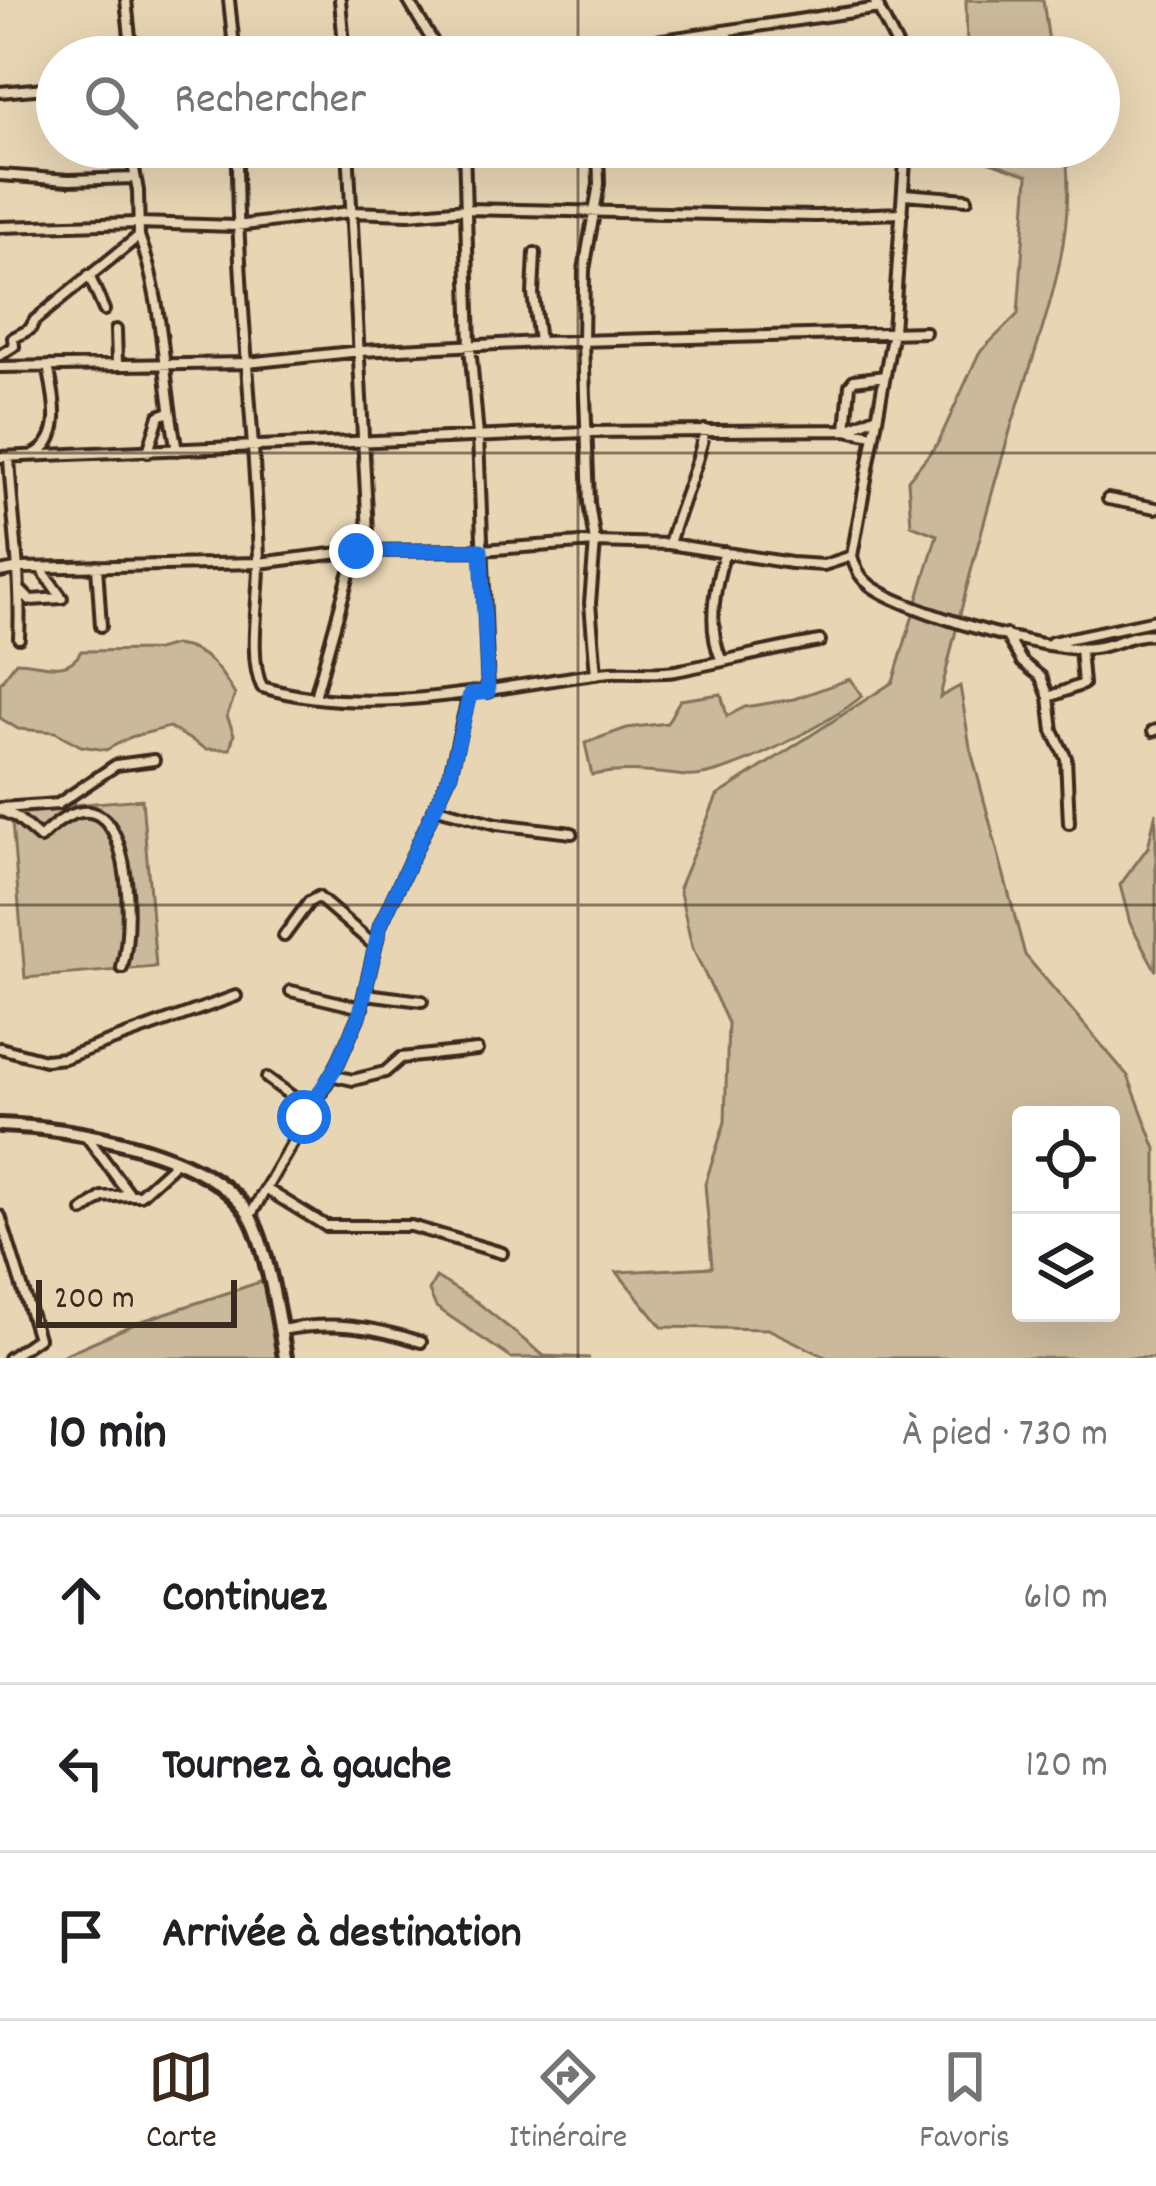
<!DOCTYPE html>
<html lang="fr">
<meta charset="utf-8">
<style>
:root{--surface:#fff;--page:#f6f6f6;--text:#202124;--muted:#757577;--line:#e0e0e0;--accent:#3b2a1e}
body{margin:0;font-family:Dekko,sans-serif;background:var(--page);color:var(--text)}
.controls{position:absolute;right:36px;bottom:36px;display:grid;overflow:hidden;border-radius:12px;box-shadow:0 12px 48px #0002}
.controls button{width:108px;height:108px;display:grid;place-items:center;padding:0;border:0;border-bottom:3px solid var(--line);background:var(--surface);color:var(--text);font:60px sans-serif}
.scale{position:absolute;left:36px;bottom:30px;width:201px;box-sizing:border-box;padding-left:12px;border:6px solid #3b2a1e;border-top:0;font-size:33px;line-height:42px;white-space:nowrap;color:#3b2a1e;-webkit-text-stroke:9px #e7d5b3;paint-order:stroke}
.stop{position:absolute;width:36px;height:36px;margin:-27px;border:9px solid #1a73e8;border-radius:50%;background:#fff}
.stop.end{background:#1a73e8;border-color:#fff;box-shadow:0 3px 12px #0008}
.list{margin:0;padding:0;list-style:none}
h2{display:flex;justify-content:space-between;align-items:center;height:156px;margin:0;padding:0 48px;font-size:51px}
h2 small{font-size:39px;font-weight:400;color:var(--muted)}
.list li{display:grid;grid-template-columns:78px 1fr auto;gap:36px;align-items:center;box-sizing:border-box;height:168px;padding:0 48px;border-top:3px solid var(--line)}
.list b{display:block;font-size:45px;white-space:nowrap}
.list em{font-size:39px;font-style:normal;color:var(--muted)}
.icon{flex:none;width:66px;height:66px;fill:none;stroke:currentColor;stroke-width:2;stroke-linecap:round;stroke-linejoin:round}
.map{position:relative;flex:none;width:1156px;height:1358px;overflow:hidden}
.search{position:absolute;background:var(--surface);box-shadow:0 12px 48px #0002;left:36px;right:36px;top:36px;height:132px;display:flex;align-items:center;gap:30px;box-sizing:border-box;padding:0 42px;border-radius:66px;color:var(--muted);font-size:45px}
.sheet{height:660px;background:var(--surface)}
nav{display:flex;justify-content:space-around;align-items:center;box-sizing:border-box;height:168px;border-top:3px solid var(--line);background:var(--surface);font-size:33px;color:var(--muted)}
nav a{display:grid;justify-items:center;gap:6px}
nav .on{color:var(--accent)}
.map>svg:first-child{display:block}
.green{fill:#cbb99b;stroke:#83725c;stroke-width:3;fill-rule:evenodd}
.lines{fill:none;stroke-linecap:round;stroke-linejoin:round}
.street-casing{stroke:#3b2a1e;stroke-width:16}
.secondary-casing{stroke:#3b2a1e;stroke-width:20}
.street{stroke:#e7d5b3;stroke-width:8}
.secondary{stroke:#e7d5b3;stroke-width:10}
.route{stroke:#1a73e8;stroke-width:15}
.grid{fill:none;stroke:#3b2a1e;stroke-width:3;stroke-opacity:0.55}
</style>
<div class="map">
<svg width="1156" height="1358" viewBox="0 0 1156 1358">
<rect width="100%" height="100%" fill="#e7d5b3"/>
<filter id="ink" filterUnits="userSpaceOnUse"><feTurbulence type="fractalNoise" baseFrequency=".00833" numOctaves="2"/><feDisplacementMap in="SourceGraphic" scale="24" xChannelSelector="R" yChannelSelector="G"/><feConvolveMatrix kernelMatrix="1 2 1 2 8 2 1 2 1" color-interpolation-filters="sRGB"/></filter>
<g filter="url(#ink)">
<path class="green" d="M966,0H1043L1051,57H967Z
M977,147H1065C1080,246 1034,347 1007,441C982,526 960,611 940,697L960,686L970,747L1025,955L1128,1076L1156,1149V1358H828L768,1329L662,1327L617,1272L712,1267L705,1184L725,1122L728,1023L692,947L679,888L717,796L893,682L937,535L911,525L908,480L938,443L979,353L1018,314L1028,175L979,158ZM1021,1115H1111V1313H1021Z
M174,645C206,648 220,669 235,695L227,716L234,734L230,749H206L169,727L131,737L106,750L81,746L55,732L18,729L0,718V683L16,662C41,662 68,677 81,651L157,650Z
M850,679L862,696C834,721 722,781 685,776C653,772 624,769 592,775L585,743L627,728L667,723L680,700L721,694L727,716L745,707L794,699Z
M142,799L156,967L25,978L11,810Z
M1156,812V971L1130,923L1120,885L1148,847Z
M436,1277L477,1302L544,1356L590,1358H511L436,1307L429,1291Z
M263,1281L278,1358H64L63,1355L139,1322Z"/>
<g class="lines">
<g class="street-casing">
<path id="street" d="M126,0L131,46L138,57
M229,0L235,57
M340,0L345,57
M408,0L442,57
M874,0L903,57
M728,31L730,57
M547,57L879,8
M0,92L57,87
M237,147C236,285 255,422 259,560C260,595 247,656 262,687C369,719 494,687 601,673C626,669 650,675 675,671C723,662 771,649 820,641
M348,147L369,552
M464,147L470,346L478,436L488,692
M0,175L69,180L135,178
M904,194L967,199
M0,227L138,223L236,226L350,212L409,214L465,209L816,216L902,213
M139,236C165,305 162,379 177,450
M535,253L533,294L539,342
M89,275L104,310
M116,330L117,364
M0,355L14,346L13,338L30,329L35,320L139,236L138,191L130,147
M0,367L247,363L361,351L539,342L925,332
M873,435L846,430L850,385L854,380L885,376
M148,452L159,416L169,412
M33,455C66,440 54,396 48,366
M0,457L585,432L846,430L875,417
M9,457C12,518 22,577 19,638
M1108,499L1156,508
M669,544C680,505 697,470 705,430
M852,556C855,569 860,578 871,586C907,612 1050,654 1093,648C1116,646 1132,632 1156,635
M97,566L101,626
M0,572L20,568L259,563L356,551L481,550L595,542L669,544L791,563L824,565L852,556L893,331L906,147
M21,591L30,600L62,598L42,570
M1006,635L1022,662L1041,677L1049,697L1053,731L1066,758L1069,823
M1052,642L1156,620
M721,659C707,627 715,584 725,552
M596,674L590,603L595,542L589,503L583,343L584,270L599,184L598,147
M315,697L355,553
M1049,697L1083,684L1080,648
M1153,731L1156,730
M1,808L58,804L116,765L154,760
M437,808L497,824L572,833
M0,810L16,817L40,838C130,748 136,914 122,968
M284,936L309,902L318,897L375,946
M291,991L362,1008
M366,994L422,1001
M0,1048L45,1060L64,1058L236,996
M331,1075L353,1080L385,1072L401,1058L477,1050
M267,1078L309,1109
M87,1137L130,1195H140L171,1167L174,1159
M266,1189L326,1226H411L502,1253
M83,1211L102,1197L129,1195
M0,1216L38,1338L9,1358
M250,1216L337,1065L360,1013L380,926L450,775L469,694
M281,1330C332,1321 372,1326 421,1342"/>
</g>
<g class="secondary-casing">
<path id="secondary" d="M0,1125C71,1127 207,1151 248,1213C267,1244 279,1321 285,1358"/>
</g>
<use href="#street" class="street"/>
<use href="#secondary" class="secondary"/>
</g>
</g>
<g class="lines" filter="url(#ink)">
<path class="route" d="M304,1117L337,1065L360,1013L380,926L450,775L470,694L488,692L481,550L356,551"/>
</g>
<path class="grid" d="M578,0V57M578,147V1358M0,453H1156M0,905H1156"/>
</svg>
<div class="controls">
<button><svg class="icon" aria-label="locate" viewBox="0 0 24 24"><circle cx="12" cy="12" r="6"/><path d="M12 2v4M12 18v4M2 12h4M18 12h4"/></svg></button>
<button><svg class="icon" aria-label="layers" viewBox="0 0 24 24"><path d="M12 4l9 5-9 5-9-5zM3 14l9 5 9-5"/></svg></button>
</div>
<div class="scale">200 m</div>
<div class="stop" style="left:304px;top:1117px"></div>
<div class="stop end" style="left:356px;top:551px"></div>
<div class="search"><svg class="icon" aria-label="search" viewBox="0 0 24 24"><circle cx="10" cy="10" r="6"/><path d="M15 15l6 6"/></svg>Rechercher</div>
</div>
<section class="sheet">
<h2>10 min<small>À pied · 730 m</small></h2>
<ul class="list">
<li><svg class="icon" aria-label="ahead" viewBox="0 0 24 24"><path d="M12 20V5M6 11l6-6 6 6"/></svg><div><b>Continuez</b></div><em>610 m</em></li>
<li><svg class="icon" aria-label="left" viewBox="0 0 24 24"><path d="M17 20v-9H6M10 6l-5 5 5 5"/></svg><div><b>Tournez à gauche</b></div><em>120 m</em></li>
<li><svg class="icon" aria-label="arrive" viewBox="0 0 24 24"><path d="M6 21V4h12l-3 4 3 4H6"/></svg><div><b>Arrivée à destination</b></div></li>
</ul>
</section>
<nav>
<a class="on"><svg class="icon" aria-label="map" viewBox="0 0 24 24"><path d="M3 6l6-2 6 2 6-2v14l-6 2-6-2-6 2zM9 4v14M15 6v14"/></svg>Carte</a>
<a><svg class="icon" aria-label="directions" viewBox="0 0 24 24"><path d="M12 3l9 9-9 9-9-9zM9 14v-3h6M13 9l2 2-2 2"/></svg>Itinéraire</a>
<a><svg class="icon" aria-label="saved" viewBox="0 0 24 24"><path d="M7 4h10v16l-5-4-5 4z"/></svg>Favoris</a>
</nav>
